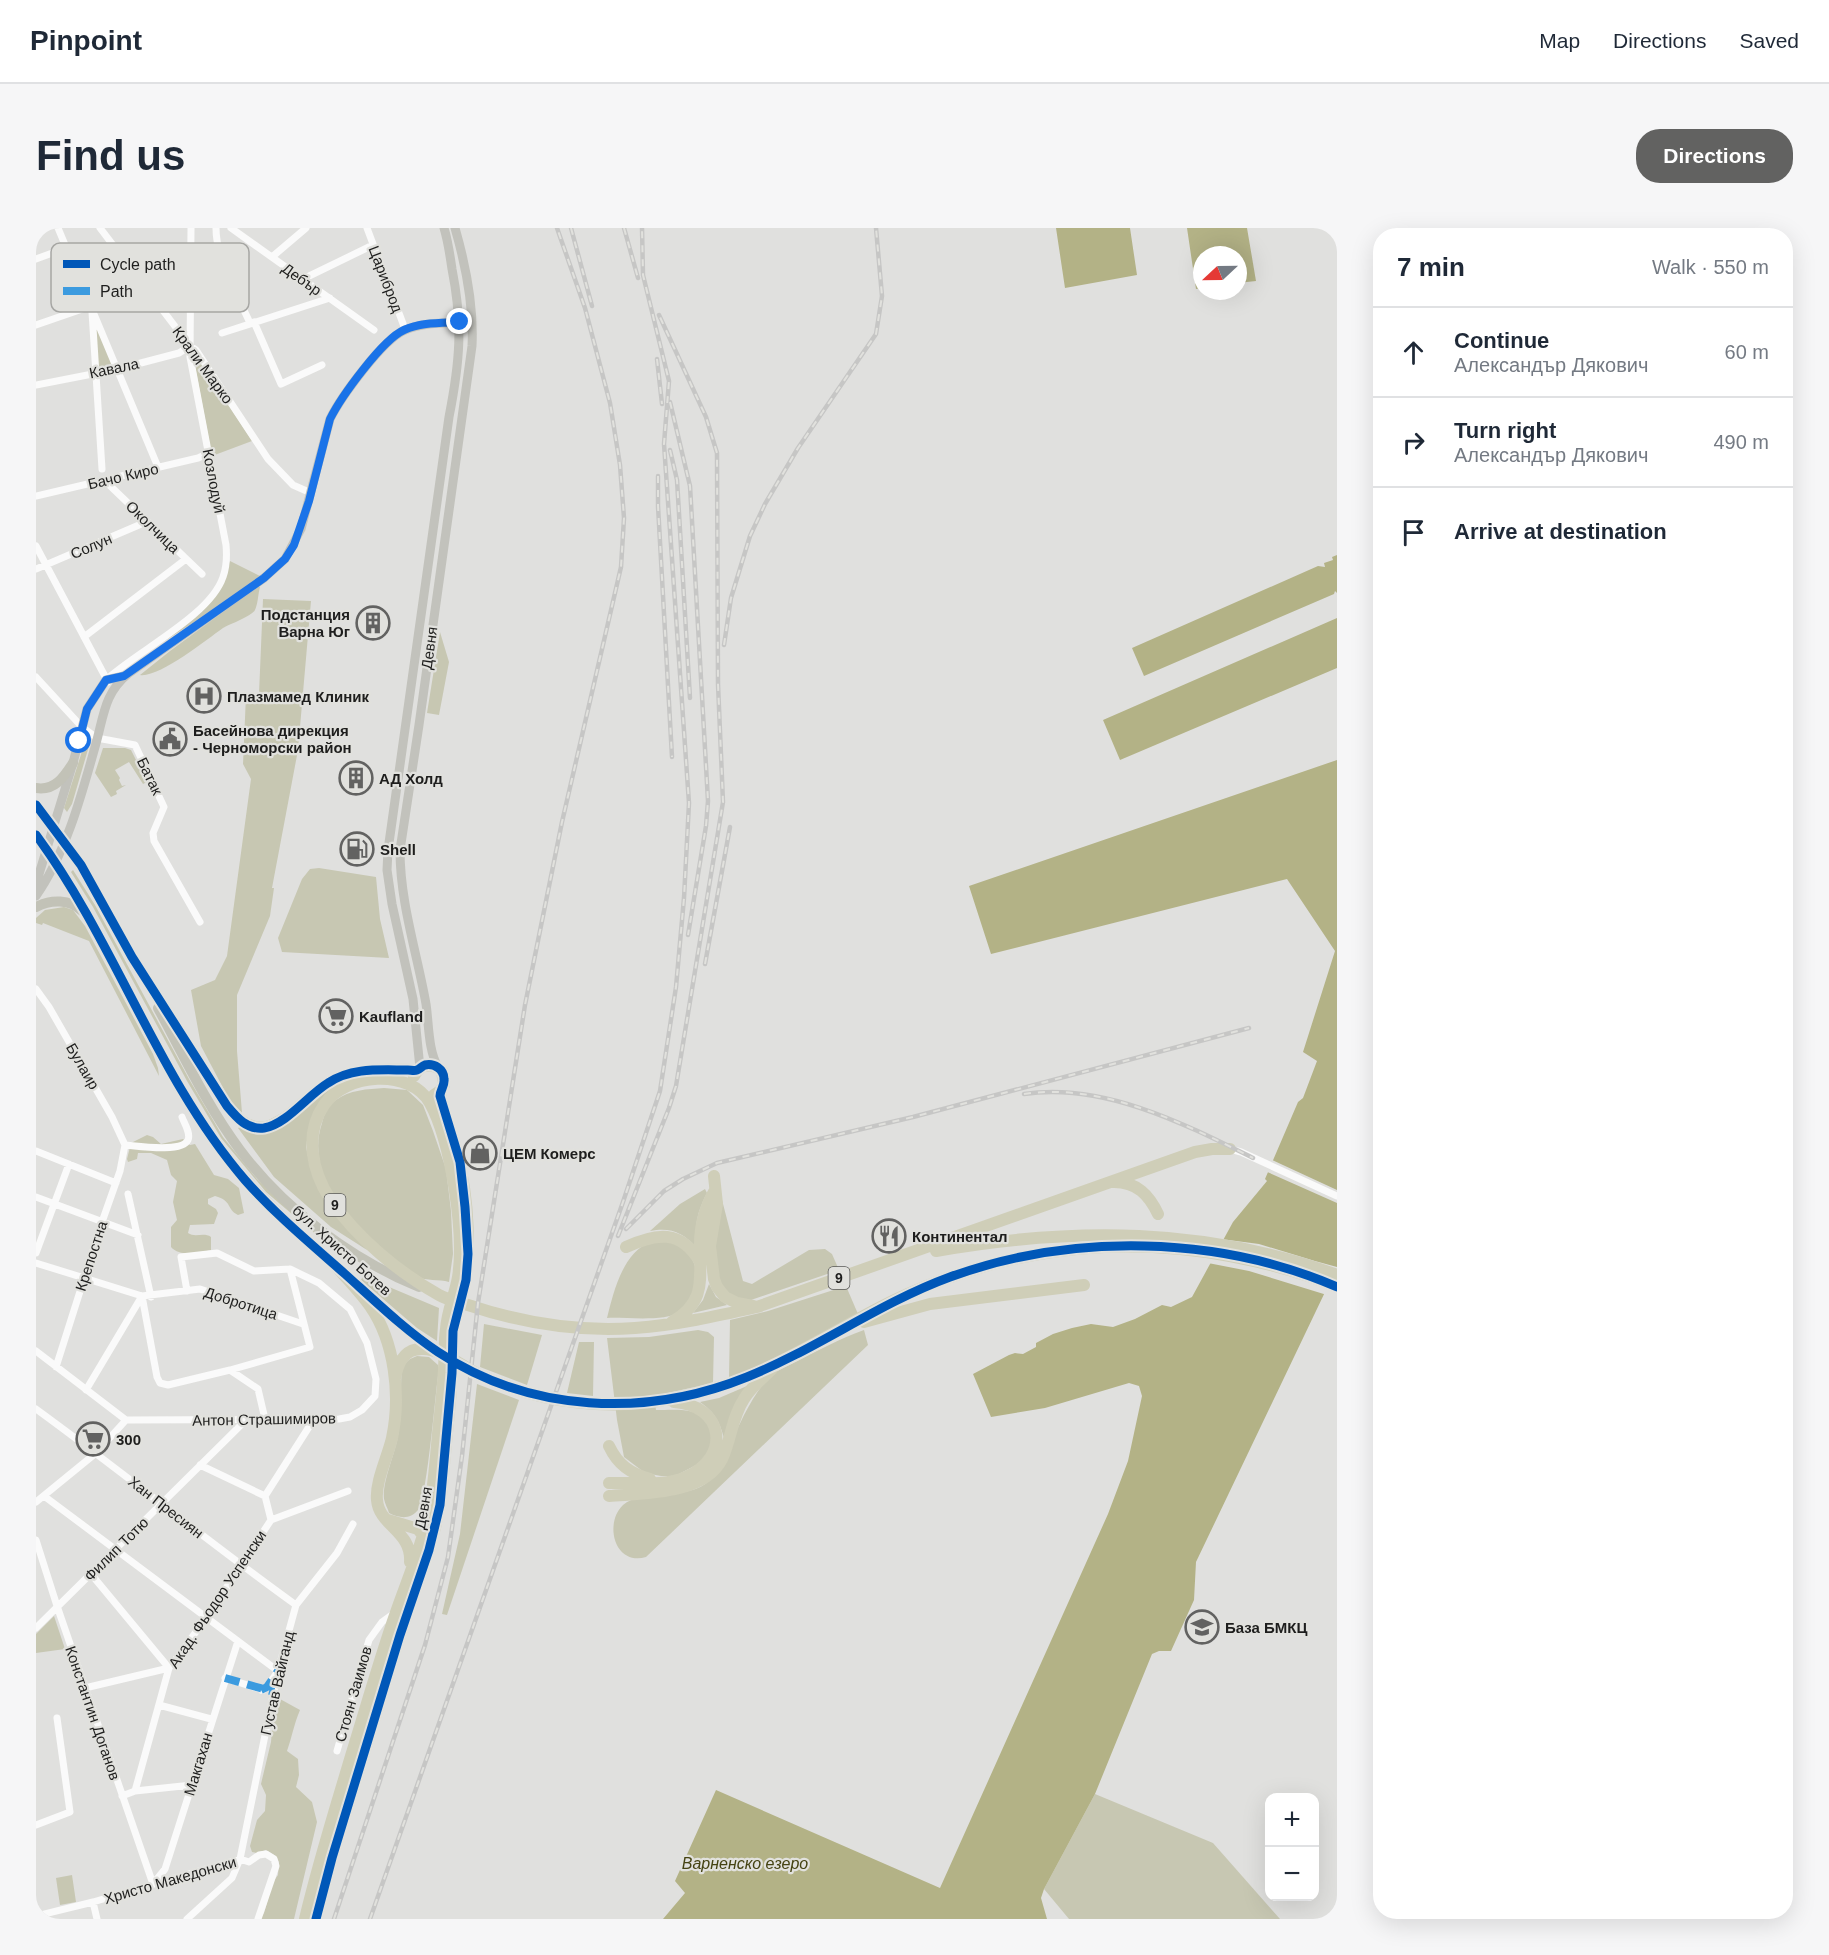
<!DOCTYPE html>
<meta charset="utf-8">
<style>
:root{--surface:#fff;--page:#f6f6f7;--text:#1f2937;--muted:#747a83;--line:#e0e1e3;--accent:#626261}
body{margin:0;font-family:Arial,sans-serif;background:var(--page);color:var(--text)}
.controls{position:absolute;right:18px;bottom:18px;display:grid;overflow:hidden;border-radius:12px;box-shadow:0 6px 24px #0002}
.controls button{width:54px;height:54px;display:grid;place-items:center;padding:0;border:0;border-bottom:2px solid var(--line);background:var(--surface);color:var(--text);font:30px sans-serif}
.compass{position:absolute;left:1157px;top:18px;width:54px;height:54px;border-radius:50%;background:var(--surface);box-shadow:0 6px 24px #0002;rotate:248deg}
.stop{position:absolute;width:18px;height:18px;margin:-14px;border:4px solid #1a73e8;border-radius:50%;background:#fff}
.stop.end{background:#1a73e8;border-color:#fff;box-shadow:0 2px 6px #0008}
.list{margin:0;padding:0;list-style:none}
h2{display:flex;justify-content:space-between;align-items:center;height:78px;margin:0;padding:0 24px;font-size:26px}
h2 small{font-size:20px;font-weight:400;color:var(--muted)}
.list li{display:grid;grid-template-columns:39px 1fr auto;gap:18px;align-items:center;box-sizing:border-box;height:90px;padding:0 24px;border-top:2px solid var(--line)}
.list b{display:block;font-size:22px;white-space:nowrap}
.list p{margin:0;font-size:20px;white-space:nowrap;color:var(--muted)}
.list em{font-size:20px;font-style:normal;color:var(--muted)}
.icon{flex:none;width:33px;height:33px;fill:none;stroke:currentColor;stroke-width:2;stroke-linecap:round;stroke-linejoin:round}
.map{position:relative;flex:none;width:1301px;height:1691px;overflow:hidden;border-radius:24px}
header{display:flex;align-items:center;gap:36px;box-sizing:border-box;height:84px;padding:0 30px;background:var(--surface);border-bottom:2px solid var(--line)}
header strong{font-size:28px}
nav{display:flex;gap:33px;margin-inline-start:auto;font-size:21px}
.intro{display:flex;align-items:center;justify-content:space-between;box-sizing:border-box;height:144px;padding:0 36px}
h1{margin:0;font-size:42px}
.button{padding:15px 27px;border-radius:24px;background:var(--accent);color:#fff;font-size:21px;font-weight:700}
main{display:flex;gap:36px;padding:0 36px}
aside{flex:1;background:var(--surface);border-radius:24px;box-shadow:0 6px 24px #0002}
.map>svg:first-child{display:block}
.green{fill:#c7c7b2}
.water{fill:#b3b286}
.pier{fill:#e0e0de}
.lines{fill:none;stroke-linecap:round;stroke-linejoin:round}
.street{stroke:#fafafa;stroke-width:7}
.secondary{stroke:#c2c2bc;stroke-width:9}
.primary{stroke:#c2c2b7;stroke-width:10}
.highway{stroke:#cfceb8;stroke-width:12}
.rail-casing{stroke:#c6c6c5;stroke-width:4.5}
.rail{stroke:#e1e1dd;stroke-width:2;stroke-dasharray:7;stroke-linecap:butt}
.quiet{stroke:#3c9bdf;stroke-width:8;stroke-dasharray:15 8;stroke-linecap:butt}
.cycleway-casing{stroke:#e1e1dd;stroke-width:13}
.cycleway{stroke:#0057b8;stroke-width:9}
.route{stroke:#1a73e8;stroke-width:8}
.labels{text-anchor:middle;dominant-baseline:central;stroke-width:4.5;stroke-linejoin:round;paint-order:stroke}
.shield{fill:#e1e1dd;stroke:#585857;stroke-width:1.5}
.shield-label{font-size:14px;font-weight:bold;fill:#1e1e1d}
.street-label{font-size:15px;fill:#1e1e1d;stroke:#e1e1dd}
.poi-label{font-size:15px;font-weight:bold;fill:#1e1e1d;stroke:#e1e1dd;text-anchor:start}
.water-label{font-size:16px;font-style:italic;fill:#454312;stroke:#e1e1dd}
.key{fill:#e1e1dd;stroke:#a6a6a3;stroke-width:1.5}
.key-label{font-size:16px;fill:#1e1e1d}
</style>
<header>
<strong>Pinpoint</strong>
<nav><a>Map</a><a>Directions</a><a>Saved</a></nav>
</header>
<div class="intro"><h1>Find us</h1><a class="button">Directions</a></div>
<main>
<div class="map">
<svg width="1301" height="1691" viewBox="0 0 1301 1691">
<rect width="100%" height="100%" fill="#e0e0de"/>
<path class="green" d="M55,78L82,141L59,144Z
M160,128L162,130L216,213L176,228L158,132Z
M194,333L228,350L119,419L175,370Z
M221,359H224C222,366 222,376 219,382C216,388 194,396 187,400C170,412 123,450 104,447L134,423Z
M227,371L275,373L262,522L236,660H238L234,688L201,767V823L206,885L194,873L165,818L155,762L179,752L191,728L215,551L207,536L210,467L223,466Z
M404,404L413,434L403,487L391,485Z
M48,517L53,518L36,576L31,584L28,580Z
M67,520H89L95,522L111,554L107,556L93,534L79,542L84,550L83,552L86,558L90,557L80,563L81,566L75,569L59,545Z
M283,640L340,649L344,691L353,730L246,724L242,710L266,651L274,641Z
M37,642L59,677L153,851L187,909L221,951L285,1007L283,1009L230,964L185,910L151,853L57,679L35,644Z
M28,679L37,682L49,698L117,826L122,840L123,848L53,713L7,695L6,697L0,695V690L9,682Z
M302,854L273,900L270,919L274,938L331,1022L295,999L238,949L202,900L206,898L215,902Z
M348,860L371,862L387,877L397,903L410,941L415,983L417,1026L413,1054C403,1051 390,1053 381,1049C372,1044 364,1035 356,1029C317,998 268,949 286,895C288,887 292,877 300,872C313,862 332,861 348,860Z
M111,907L117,909L125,916L147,911L154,917L159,916L178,947L192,951L203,960L208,985L202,987C190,981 197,973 179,968L172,971V976L180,981L182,985L178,996L154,997L152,1005C159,1010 168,1004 175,1009V1022C162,1025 144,1029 135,1019V999L141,992L137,974L141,953L135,947L131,932L115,925H102L101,931L92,934L91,931L95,915Z
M669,961L671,965C661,984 658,999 661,1020C647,1004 634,999 614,1003L644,976Z
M686,972L707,1053L716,1056L773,1022L789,1021L796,1026L803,1042L715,1072C665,1072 681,1003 686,972Z
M616,1013C623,1013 633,1012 639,1015C666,1027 668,1067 644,1084C629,1094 590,1089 571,1090C578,1062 587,1024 616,1013Z
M327,1048L403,1080L401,1113L381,1100L325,1052Z
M673,1056L680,1069L691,1077L657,1085L667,1072Z
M810,1058L822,1086L726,1137L693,1150L694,1092L732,1083Z
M448,1096L506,1107L491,1157L444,1139Z
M662,1102L672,1104L678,1109L677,1155L618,1168L620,1182C635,1182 656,1179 668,1190C673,1195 675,1207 678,1213L666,1234L639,1248H625L609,1245L588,1229L581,1192L571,1110L613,1109Z
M828,1102L832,1117L610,1329C578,1338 568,1295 587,1277C606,1260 652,1274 674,1252C683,1242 701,1201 708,1187C715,1174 723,1159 734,1149C739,1143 750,1139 757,1135C781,1123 803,1111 828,1102Z
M543,1114H558L557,1168L531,1165Z
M381,1128L393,1129L402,1137V1148C399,1169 391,1270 382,1282C374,1292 363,1290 353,1285C352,1281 349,1276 348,1271C346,1254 359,1226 362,1208C366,1184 364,1161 366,1138L374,1131Z
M441,1156L483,1172L411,1387L406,1386L424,1306Z
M711,1158L688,1210C683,1192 679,1185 664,1174L683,1170Z
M18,1388L29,1421L0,1425V1406Z
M244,1471L264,1482C258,1496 256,1509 251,1523L262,1531L263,1547L260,1559L276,1574L281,1594L258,1691H224L228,1685L237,1654L242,1647L243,1634L240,1628L230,1622L221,1625L216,1624L214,1618L221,1592L229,1583L230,1567L225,1556L235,1514L236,1501Z
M1059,1566L1177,1615L1244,1691H1033L1008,1661Z
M36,1647L40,1674L24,1677L20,1650Z"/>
<path class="water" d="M1020,0H1094L1101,47L1029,60Z
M1151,0H1211L1220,53L1202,55V27H1166V60L1160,61Z
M1301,327V365L1299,363L1298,366L1108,448L1096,420L1282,338L1289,339L1288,335L1297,332L1296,329Z
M1301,390V440L1084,532L1067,492Z
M1301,532V1039L1160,1334L1158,1372L1135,1423H1123L1116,1426L1059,1566L1008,1661L1005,1670L1011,1691H627L649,1665L639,1653L680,1562L904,1660L1072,1286L1092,1233L1106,1168L1103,1158L1093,1155L1009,1180L955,1189L937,1146L973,1127L979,1125L987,1126L1000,1119V1115L1017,1106L1036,1100L1055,1096L1077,1099L1099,1091L1126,1077L1135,1079L1156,1069L1197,994L1231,953L1229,951L1262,874L1267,870L1281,833L1267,824L1299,723L1251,651L955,726L933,658Z"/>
<path class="pier" d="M1234,931L1301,962V975L1229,943Z
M1185,1011L1223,1016L1279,1033L1301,1039V1046L1291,1067L1213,1043L1172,1035Z"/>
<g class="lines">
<path class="street" d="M22,0L122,239
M64,0L154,118L160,122L232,231L257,257L275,265
M180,0C180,32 201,66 214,95
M195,0L338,102
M331,0L369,101
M236,29L270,0
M0,31L30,20
M267,51L337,17
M56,84L66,241
M218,94L245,156L286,137
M0,97L55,78
M186,105L294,70
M0,157L82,141L143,125L154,118
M68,252L166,346
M0,268L162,230L173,225
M0,318L72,454
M0,341L110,294
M48,409L150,331
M0,449L46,499L61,510L99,517L128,579L117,605L118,613L164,694
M70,452C101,423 174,388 187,349C191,338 191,328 190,317L154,129L155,0
M0,761L13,779L76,889L89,917
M89,917C102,918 146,925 152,912C155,905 148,895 146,889
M1194,921L1205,924L1301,968
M0,923L80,955
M92,966L115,1069
M0,969L102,1007
M0,1025L33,936
M0,1035L106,1068L164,1061L267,1096
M106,1068L121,1149L124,1155L132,1157L194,1142L222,1161L229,1191
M0,1123L90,1192L303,1191L314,1189L326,1182L339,1168L340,1151L331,1115L314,1081L283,1055L254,1041L218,1043L181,1025L145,1029L151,1063
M20,1139L66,994L84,943L89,917
M194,1142L274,1119L254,1041
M50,1162L106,1068
M0,1181C88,1245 171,1313 260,1377
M164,1237L229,1268
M8,1268L242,1443L231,1459L225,1462
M0,1274L60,1225L90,1192
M235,1292L312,1263
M0,1312L21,1378L117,1656
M0,1400L211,1191
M189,1450L227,1462
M49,1460L133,1440L55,1346
M123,1477L175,1491
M301,1523L333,1412L346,1394L357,1386
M99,1563L133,1440L171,1389L235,1292L229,1268L278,1191
M86,1568L99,1563L156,1557
M0,1597L34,1584L21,1490
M117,1656L129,1641L202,1413
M57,1674L61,1691
M0,1688L57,1674L204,1631L213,1634L223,1627L230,1626L238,1631L240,1638L222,1691
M151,1691L196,1650L204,1631L242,1443L260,1377L301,1325L317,1296"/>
<path class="secondary" d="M0,656L37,535L51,481L70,452L88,448
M0,668C30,625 45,569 59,519C68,489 67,466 93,445L228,350L249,331L265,301L294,191C305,169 347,111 369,102C388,94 410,95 429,94
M402,839C392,822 393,796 390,776C381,725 364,675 364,622L383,497L436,118C438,78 430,38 419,0
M384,840L377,771L356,676L351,642L352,622L413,189C424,133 427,97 416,41C414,27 412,13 408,0"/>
<path class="primary" d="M0,560C19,563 28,549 37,535
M0,577L45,637L100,737
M0,607C68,699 107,808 171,902C208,956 257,999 306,1043
M0,679C15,671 34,671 46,683
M122,780C148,828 171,878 204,922C248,981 315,1031 383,1059
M324,1059L367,1097L399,1122"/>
<path class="highway" d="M96,729L191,878C233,934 263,865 304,849C329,839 356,842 381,842
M378,848C384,836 396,834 406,843L408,857L404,863L398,867
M404,863C405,883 415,902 420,921C433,971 437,1027 423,1076
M678,948L681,976L674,1018L678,1051L681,1059L689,1069L701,1075L717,1078
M1078,954C1101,954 1113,967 1122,986
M590,1019C620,1005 645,1001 664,1034
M900,1023C1037,999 1170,999 1301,1047
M301,1039C312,1052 324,1064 334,1078C359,1114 365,1168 356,1210C352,1228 339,1254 341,1272C343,1298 376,1303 374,1334
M636,1094C672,1073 663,1049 664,1016C664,996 669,979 679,962
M828,1094L894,1076L1048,1057
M359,1150C362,1135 368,1120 387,1121C406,1121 428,1140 446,1148C505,1175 575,1184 639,1170C665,1164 691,1158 716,1147C766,1125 811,1095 859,1072C965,1021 1079,1007 1194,1028C1231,1035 1267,1044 1301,1059
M573,1218C582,1237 594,1245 614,1251
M573,1255C597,1254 628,1259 650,1249C696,1229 688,1177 638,1174
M573,1268C606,1265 668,1267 686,1231C695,1212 696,1189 708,1171C715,1159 727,1150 736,1141
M352,1292L382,1301L389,1310
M269,1691C282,1636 299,1582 315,1528C328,1486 340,1444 354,1402C366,1364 384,1325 393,1285C397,1263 399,1240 401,1217C403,1191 407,1165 408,1140C409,1127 408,1114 410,1101C411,1083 419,1067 422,1049C429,1006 415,913 394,875C374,840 309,845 288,877C268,906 276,943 294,971C321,1010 362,1044 403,1067C412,1072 423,1074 432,1077C486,1095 543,1104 599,1100C640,1097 681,1088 721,1079L1159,924L1176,921H1194
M280,1691L296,1630L364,1407L399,1300L405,1268L415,1162"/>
<g class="rail-casing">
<path id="rail" d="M535,0L556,78
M588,0L602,50
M621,131L626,176
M634,174L654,258L672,573L670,598L652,707
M634,222L641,252L654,470
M622,248V278L636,529
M688,417L695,370L714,308L729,276L762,220L840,106L846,68L840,0
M669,736L694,599
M988,866C1067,854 1149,896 1217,930
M590,1001L628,963L647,951L681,935L877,889L1213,800
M582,1008L633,880L640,858L687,574L682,456L681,225L670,189L623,87
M298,1691L389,1417L412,1329L426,1228L442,1075L489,777L526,594L585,339L588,290L584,237L574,175L549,80L521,0
M334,1691L587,974L624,863L640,759L648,670L653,575L628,216L633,153L607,47L606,0"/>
</g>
<use href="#rail" class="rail"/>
<path class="quiet" d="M189,1450L238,1464
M225,1462L231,1459L242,1443"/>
<g class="cycleway-casing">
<path id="cycleway" d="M0,577L45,637L96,729L191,878C201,890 211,902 228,900C251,896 272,867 292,855C316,839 344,842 372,842C375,842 378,843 381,842C384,841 386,838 389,837C398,835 408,841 408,851C409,858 404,862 404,868L424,934L429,979L432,1026L430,1052L417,1103L416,1145L404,1277L393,1322L364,1407L296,1630L280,1691
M0,607C80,715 121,850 209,952C239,986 275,1016 309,1046C339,1073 369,1102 402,1124C494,1185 610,1190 711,1149C781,1121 843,1075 914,1049C1035,1005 1182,1007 1301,1059"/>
</g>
<use href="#cycleway" class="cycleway"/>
</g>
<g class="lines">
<path class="route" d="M43,513L51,481L70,452L88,448L228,350L249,331L258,317L273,273L294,191C305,169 346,112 368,102C385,94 405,95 424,94"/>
</g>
<defs>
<g id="building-ring" transform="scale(1.725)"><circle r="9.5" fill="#e1e1dd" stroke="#626261" stroke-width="1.5"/><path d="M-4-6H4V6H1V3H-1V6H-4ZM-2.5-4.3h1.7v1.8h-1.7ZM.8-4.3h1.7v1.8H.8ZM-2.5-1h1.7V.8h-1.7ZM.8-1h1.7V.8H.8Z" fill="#626261"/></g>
<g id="hospital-ring" transform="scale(1.725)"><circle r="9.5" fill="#e1e1dd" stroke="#626261" stroke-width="1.5"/><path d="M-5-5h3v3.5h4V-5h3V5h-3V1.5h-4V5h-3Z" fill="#626261"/></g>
<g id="civic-ring" transform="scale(1.725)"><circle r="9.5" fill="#e1e1dd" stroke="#626261" stroke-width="1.5"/><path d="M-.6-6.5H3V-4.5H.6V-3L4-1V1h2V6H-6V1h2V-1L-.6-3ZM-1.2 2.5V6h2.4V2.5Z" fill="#626261"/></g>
<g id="fuel-ring" transform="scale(1.725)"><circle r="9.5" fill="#e1e1dd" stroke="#626261" stroke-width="1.5"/><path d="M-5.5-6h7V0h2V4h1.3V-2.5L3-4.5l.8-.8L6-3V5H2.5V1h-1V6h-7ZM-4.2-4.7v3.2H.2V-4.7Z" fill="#626261"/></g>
<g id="supermarket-ring" transform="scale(1.725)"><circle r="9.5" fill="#e1e1dd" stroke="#626261" stroke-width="1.5"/><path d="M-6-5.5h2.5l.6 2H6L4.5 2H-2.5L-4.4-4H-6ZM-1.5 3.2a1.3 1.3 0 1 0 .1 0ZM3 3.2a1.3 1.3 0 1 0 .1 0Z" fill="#626261"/></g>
<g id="shop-ring" transform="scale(1.725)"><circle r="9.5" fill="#e1e1dd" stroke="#626261" stroke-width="1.5"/><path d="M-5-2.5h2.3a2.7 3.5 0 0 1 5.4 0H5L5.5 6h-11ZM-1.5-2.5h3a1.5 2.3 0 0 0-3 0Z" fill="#626261"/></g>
<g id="restaurant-ring" transform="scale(1.725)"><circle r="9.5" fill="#e1e1dd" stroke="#626261" stroke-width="1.5"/><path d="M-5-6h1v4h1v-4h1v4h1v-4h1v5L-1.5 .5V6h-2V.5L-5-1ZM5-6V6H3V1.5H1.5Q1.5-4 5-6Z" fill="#626261"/></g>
<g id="university-ring" transform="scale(1.725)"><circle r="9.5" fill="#e1e1dd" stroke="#626261" stroke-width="1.5"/><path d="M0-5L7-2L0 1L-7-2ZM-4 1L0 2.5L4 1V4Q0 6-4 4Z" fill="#626261"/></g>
</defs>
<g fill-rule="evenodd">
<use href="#building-ring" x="337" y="395"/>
<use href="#hospital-ring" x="168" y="468"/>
<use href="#civic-ring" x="134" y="511"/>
<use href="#building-ring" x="320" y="550"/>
<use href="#fuel-ring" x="321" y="621"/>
<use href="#supermarket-ring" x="300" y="788"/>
<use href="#shop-ring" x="444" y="925"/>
<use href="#restaurant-ring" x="853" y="1008"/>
<use href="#supermarket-ring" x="57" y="1211"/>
<use href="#university-ring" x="1166" y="1399"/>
</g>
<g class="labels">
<g class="shield">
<rect x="288.5" y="966" width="21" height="22" rx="4.5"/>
<rect x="792.5" y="1039" width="21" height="22" rx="4.5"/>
</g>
<g class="shield-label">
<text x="299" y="977">9</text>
<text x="803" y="1050">9</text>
</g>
<g class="street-label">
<text transform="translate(266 51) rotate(35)">Дебър</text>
<text transform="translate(350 51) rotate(69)">Цариброд</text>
<text transform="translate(167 137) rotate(54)">Крали Марко</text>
<text transform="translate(78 140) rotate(-12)">Кавала</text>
<text transform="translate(87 248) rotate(-13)">Бачо Киро</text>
<text transform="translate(178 253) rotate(79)">Козлодуй</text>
<text transform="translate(117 299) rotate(44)">Околчица</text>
<text transform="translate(55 318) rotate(-23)">Солун</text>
<text transform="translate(393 420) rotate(-82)">Девня</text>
<text transform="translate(114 548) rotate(64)">Батак</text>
<text transform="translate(47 838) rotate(60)">Булаир</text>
<text transform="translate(306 1022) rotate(42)">бул. Христо Ботев</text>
<text transform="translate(55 1028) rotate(-72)">Крепостна</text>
<text transform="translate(205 1075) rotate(18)">Добротица</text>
<text transform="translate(228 1191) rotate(-1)">Антон Страшимиров</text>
<text transform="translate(130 1279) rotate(38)">Хан Пресиян</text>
<text transform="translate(387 1280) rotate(-80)">Девня</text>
<text transform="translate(80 1321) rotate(-45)">Филип Тотю</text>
<text transform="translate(181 1371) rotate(-56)">Акад. Фьодор Успенски</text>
<text transform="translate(241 1455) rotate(-77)">Густав Вайганд</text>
<text transform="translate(317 1466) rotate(-74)">Стоян Заимов</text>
<text transform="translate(57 1485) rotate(71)">Константин Доганов</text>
<text transform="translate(162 1536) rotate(-73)">Макгахан</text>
<text transform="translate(134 1652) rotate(-16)">Христо Македонски</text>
</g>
<g class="poi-label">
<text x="314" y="386" text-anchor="end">Подстанция<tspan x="314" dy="17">Варна Юг</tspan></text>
<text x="191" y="468">Плазмамед Клиник</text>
<text x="157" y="502">Басейнова дирекция<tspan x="157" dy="17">- Черноморски район</tspan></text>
<text x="343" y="550">АД Холд</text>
<text x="344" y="621">Shell</text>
<text x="323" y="788">Kaufland</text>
<text x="467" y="925">ЦЕМ Комерс</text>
<text x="876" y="1008">Континентал</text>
<text x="80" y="1211">300</text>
<text x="1189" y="1399">База БМКЦ</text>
</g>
<g class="water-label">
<text x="709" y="1635">Варненско езеро</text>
</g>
</g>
<rect x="15" y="15" width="198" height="69" rx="9" class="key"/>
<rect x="27" y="32" width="27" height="8" fill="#0057b8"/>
<rect x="27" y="59" width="27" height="8" fill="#3c9bdf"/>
<g class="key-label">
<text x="64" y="42">Cycle path</text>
<text x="64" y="69">Path</text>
</g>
</svg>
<div class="controls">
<button>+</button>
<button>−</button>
</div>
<svg class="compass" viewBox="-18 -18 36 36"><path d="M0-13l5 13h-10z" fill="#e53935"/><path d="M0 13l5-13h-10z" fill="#747a83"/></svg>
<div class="stop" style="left:43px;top:513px"></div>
<div class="stop end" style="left:424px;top:94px"></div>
</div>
<aside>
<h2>7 min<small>Walk · 550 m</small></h2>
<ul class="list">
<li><svg class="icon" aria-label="ahead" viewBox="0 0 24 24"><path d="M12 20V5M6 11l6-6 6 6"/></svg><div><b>Continue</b><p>Александър Дякович</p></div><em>60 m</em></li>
<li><svg class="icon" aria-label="right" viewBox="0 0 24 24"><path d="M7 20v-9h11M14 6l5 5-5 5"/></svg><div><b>Turn right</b><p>Александър Дякович</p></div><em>490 m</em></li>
<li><svg class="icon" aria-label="arrive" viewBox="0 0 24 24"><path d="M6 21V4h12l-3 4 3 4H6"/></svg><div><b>Arrive at destination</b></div></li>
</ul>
</aside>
</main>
